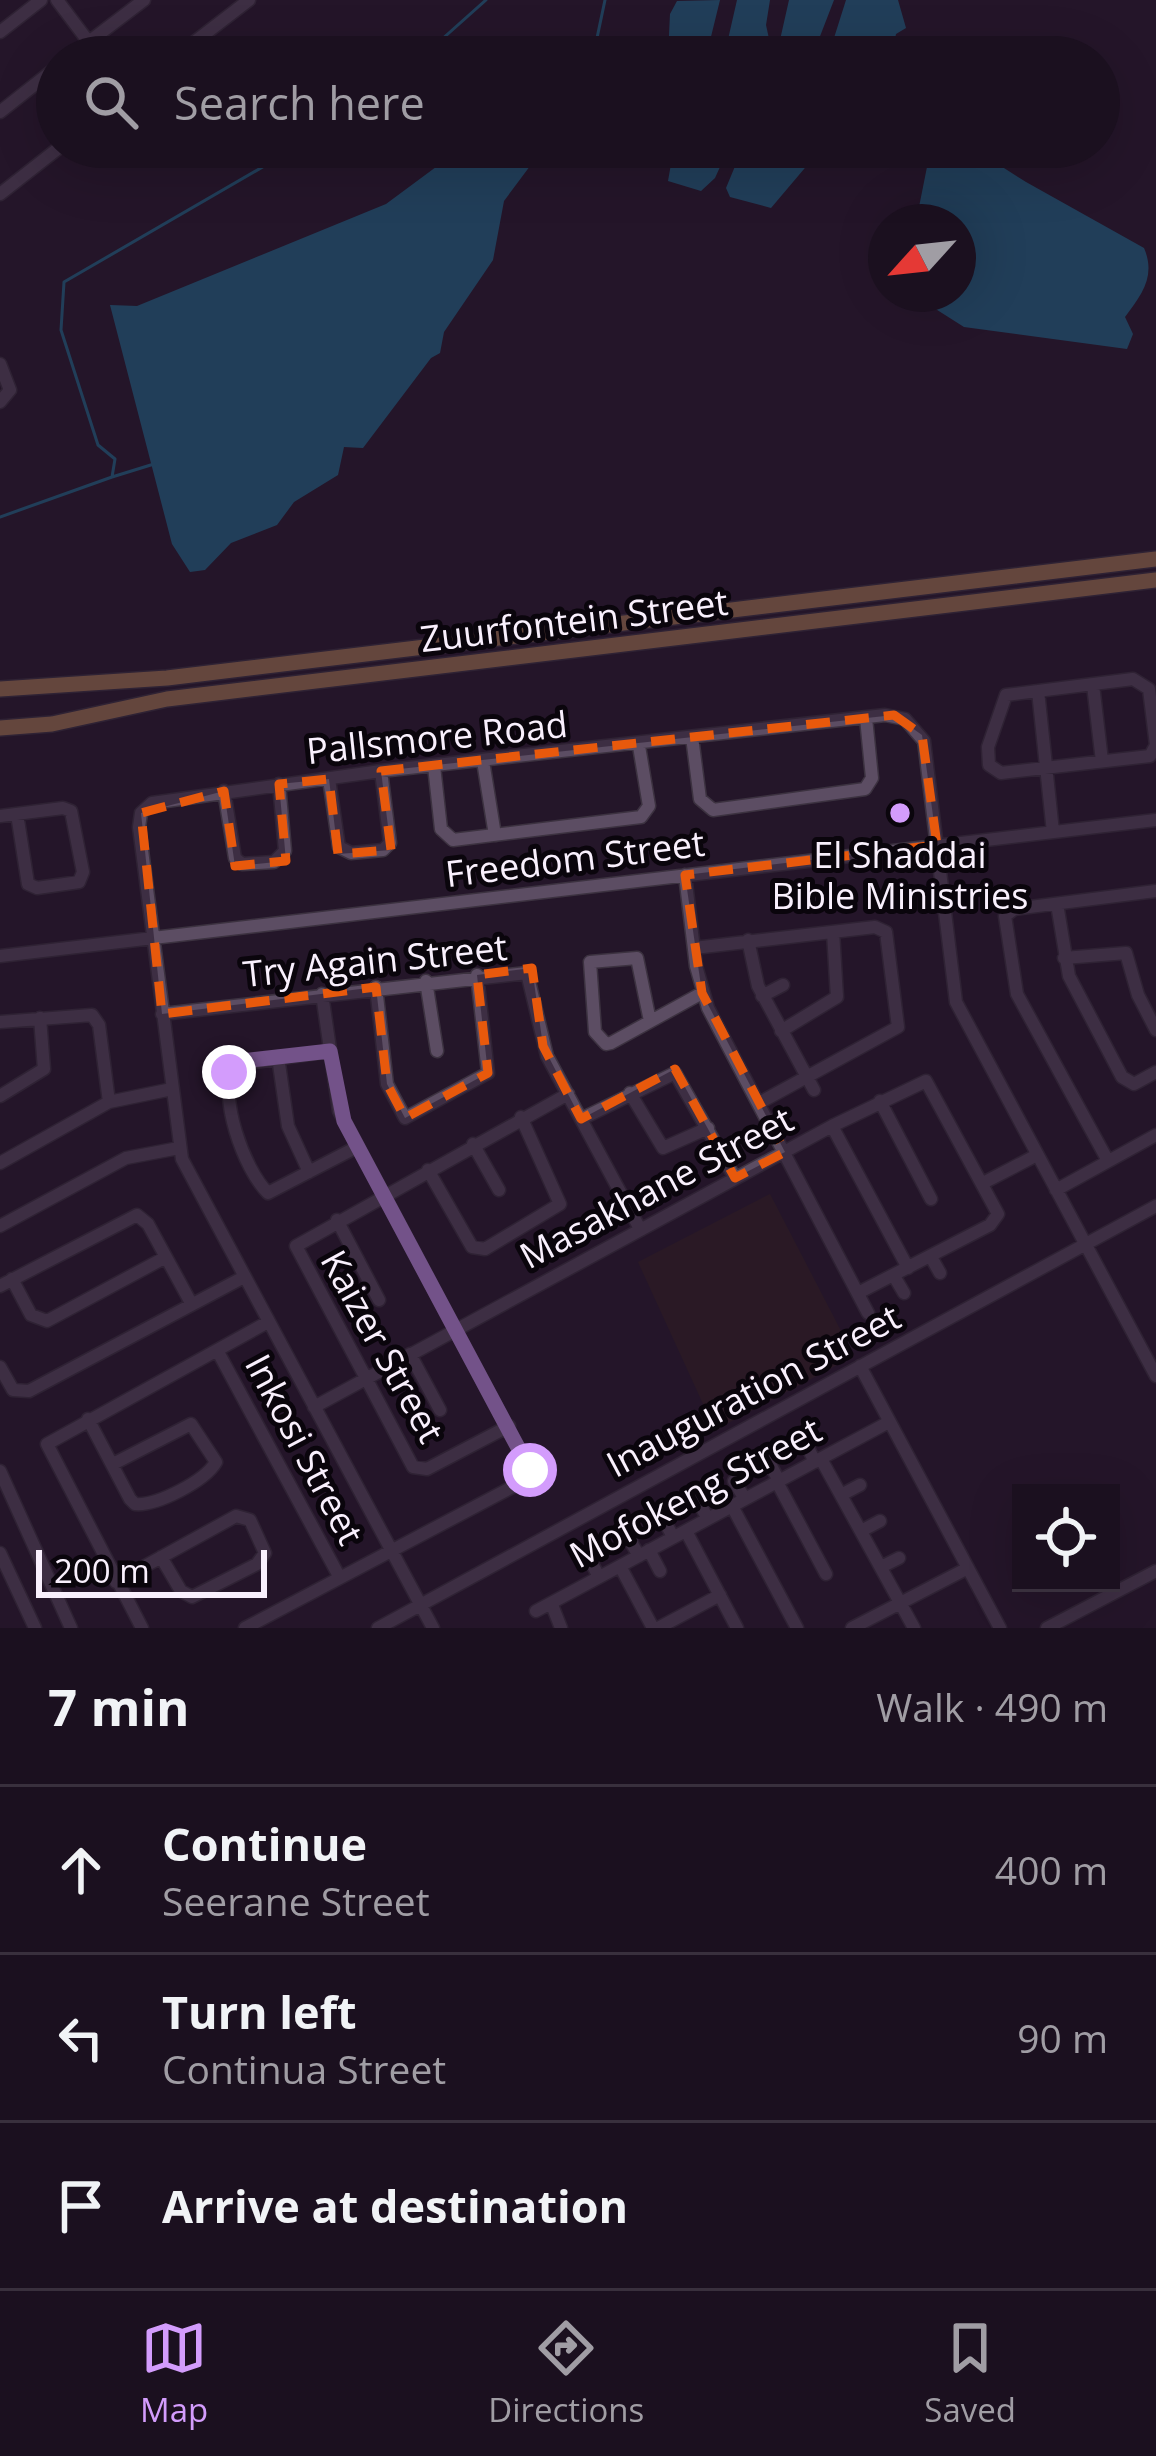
<!DOCTYPE html>
<meta charset="utf-8">
<style>
:root{--surface:#1b101f;--page:#281e2c;--text:#f1f3f6;--muted:#a09da4;--line:#39303d;--accent:#d39cfc}
body{margin:0;font-family:"Open Sans",sans-serif;background:var(--page);color:var(--text)}
.controls{position:absolute;right:36px;bottom:36px;display:grid;overflow:hidden;border-radius:0px;box-shadow:0 12px 48px #0002}
.controls button{width:108px;height:108px;display:grid;place-items:center;padding:0;border:0;border-bottom:3px solid var(--line);background:var(--surface);color:var(--text);font:60px sans-serif}
.compass{position:absolute;left:868px;top:204px;width:108px;height:108px;border-radius:50%;background:var(--surface);box-shadow:0 12px 48px #0002;rotate:243deg}
.scale{position:absolute;left:36px;bottom:30px;width:231px;box-sizing:border-box;padding-left:12px;border:6px solid #f9f0fd;border-top:0;font-size:33px;line-height:42px;white-space:nowrap;color:#f9f0fd;-webkit-text-stroke:9px #0a050c;paint-order:stroke}
.stop{position:absolute;width:36px;height:36px;margin:-27px;border:9px solid #d39cfc;border-radius:50%;background:#fff}
.stop.end{background:#d39cfc;border-color:#fff;box-shadow:0 3px 12px #0008}
.list{margin:0;padding:0;list-style:none}
h2{display:flex;justify-content:space-between;align-items:center;height:156px;margin:0;padding:0 48px;font-size:51px}
h2 small{font-size:39px;font-weight:400;color:var(--muted)}
.list li{display:grid;grid-template-columns:78px 1fr auto;gap:36px;align-items:center;box-sizing:border-box;height:168px;padding:0 48px;border-top:3px solid var(--line)}
.list b{display:block;font-size:45px;white-space:nowrap}
.list p{margin:0;font-size:39px;white-space:nowrap;color:var(--muted)}
.list em{font-size:39px;font-style:normal;color:var(--muted)}
.icon{flex:none;width:66px;height:66px;fill:none;stroke:currentColor;stroke-width:2;stroke-linecap:round;stroke-linejoin:round}
.map{position:relative;flex:none;width:1156px;height:1628px;overflow:hidden}
.search{position:absolute;background:var(--surface);box-shadow:0 12px 48px #0002;left:36px;right:36px;top:36px;height:132px;display:flex;align-items:center;gap:30px;box-sizing:border-box;padding:0 42px;border-radius:66px;color:var(--muted);font-size:45px}
.sheet{height:660px;background:var(--surface)}
nav{display:flex;justify-content:space-around;align-items:center;box-sizing:border-box;height:168px;border-top:3px solid var(--line);background:var(--surface);font-size:33px;color:var(--muted)}
nav a{display:grid;justify-items:center;gap:6px}
nav .on{color:var(--accent)}
.map>svg:first-child{display:block}
.education{fill:#311e1f}
.water{fill:#1d7093}
.lines{fill:none;stroke-linecap:round;stroke-linejoin:round}
.stream{stroke:#1d7093;stroke-width:3}
.minor-casing{stroke:#3c3240;stroke-width:15}
.major-casing{stroke:#3c3240;stroke-width:18}
.minor{stroke:#5c4d63;stroke-width:12}
.major{stroke:#b28156;stroke-width:15}
.route{stroke:#d39cfc;stroke-width:15}
.marked{fill:none;stroke:#e8590c;stroke-width:9;stroke-dasharray:24 15;stroke-linejoin:round}
.poi-dot{fill:#d39cfc;stroke:#0a050c;stroke-width:4.5}
.labels{text-anchor:middle;dominant-baseline:central;stroke-width:10;stroke-linejoin:round;paint-order:stroke}
.street-label{font-size:36px;fill:#f9f0fd;stroke:#0a050c}
.poi-label{font-size:36px;fill:#f9f0fd;stroke:#0a050c}
</style>
<div class="map">
<svg width="1156" height="1628" viewBox="0 0 1156 1628">
<rect width="100%" height="100%" fill="#241629"/>
<path class="education" d="M770,1194L854,1356L715,1430L638,1262Z"/>
<path class="water" d="M720,0L706,57H668L670,14L677,1Z
M737,0H770L766,25L773,57H724Z
M789,0H834L812,57H787L780,40Z
M846,0H898L906,28L896,34L891,57H828Z
M463,147H508L533,162L504,201L493,260L444,332L440,353L431,358L363,448L344,447L338,475L294,502L277,525L231,543L205,570L190,572L172,544L110,305L137,306L386,204Z
M674,147H729L715,178L701,191L668,181Z
M743,147H809L815,156L771,208L730,197L726,188Z
M931,147H983L993,161L1026,182L1144,248C1156,276 1142,294 1125,317L1133,334L1127,349L964,327L912,294H958V222H916Z"/>
<g class="lines">
<path class="stream" d="M422,57L486,0
M593,57L605,0
M525,158L536,147
M112,477L154,464
M0,517L112,477L115,459L98,445L61,330L64,282L297,147"/>
<g class="minor-casing">
<path id="minor" d="M57,0L100,57
M0,32L41,0
M69,57L144,0
M175,57L249,0
M0,112L57,67
M0,194L60,147
M0,364L10,390L0,402
M1133,679L1149,689L1156,745L1150,756L1001,773L989,765L988,747L1006,695Z
M1093,685L1102,761
M1038,691L1053,832
M692,737L700,799L713,810L865,789L872,778L866,718
M483,761L495,835
M434,766L441,829L453,840L641,817L649,806L639,746
M329,779L339,847L351,853L383,850L390,843L381,771
M224,791L235,858L242,864L274,862L285,851L279,784
M0,816L63,808L71,811L83,872L79,882L37,888L28,884L17,814
M685,875L696,966L708,1008L868,1313
M1057,904L1069,976L1122,1077L1134,1084L1156,1072
M748,940L758,986L814,1090
M694,948L875,927L886,932L898,1027L759,1103
M0,956L1156,820
M1064,958L1126,953L1138,995L1156,1030
M426,981L437,1051
M376,987L387,1084L405,1118L488,1073L477,975
M762,996L783,985
M162,1014L527,973L547,1056L640,1229
M650,1021L637,958L590,962L595,1032L606,1044L611,1043L702,993
M0,1022L92,1015L99,1025L109,1102
M781,1031L837,997L833,932
M330,1051L234,1065C217,1094 244,1170 268,1193L357,1147
M278,1057L288,1126L309,1172
M630,1093L663,1148L708,1128
M0,1096L44,1069L40,1018
M880,1101L931,1199
M581,1119L675,1073L735,1178
M832,1126L908,1268
M473,1144L499,1190
M1108,1161L1017,994L1005,916L1014,909L1156,891
M0,1163L109,1102L172,1089
M428,1170L472,1247L485,1249L560,1204L521,1117
M985,1182L1037,1155
M1056,1190L1156,1135
M337,1220L379,1300
M0,1226L126,1158L179,1148
M931,1257L940,1273
M894,1276L904,1293
M12,1279L31,1315L47,1321L166,1257
M0,1286L137,1215L148,1224L191,1303
M217,1350L340,1578
M410,1354L440,1410
M860,1366L1000,1628
M0,1367L13,1390L29,1391L244,1277
M314,1407L832,1126L926,1081L998,1214L990,1225L858,1293
M88,1419L130,1499L135,1504C157,1506 205,1481 216,1462L191,1424L113,1464
M509,1426L427,1469L413,1467L296,1246L568,1094
M805,1442L815,1462
M821,1459L914,1628
M769,1462L779,1481
M0,1471L71,1628
M734,1481L745,1499
M777,1482L826,1574
M841,1495L860,1485
M698,1501L708,1519
M732,1506L797,1628
M663,1518L673,1537
M686,1531L737,1628
M861,1531L880,1521
M628,1537L639,1556
M649,1550L660,1571
M0,1553L35,1628
M589,1558L599,1577
M620,1566L653,1628
M881,1567L899,1558
M116,1582L236,1516L250,1520L265,1553L257,1564L192,1597L181,1591L161,1557
M552,1605L561,1628
M536,1611L889,1422
M142,1628L47,1444L268,1322
M245,1628L518,1484L530,1470L339,1111L322,994
M378,1628L1156,1206
M433,1628L182,1159L139,827L141,813L152,803L381,771L885,715L905,719L924,741L956,1002L1156,1376
M658,1628L720,1595
M852,1628L968,1568
M1047,1628L1156,1571"/>
</g>
<g class="major-casing">
<path id="major" d="M0,689L167,678L1156,559
M0,728L52,724L167,699L1156,580"/>
</g>
<use href="#minor" class="minor"/>
<use href="#major" class="major"/>
</g>
<g class="lines">
<path class="route" d="M229,1072L242,1061L330,1051L344,1121L530,1470"/>
</g>
<path d="M0 0H1156V1628H0ZM894,715L922,735L937,845L685,875L702,993L785,1152L735,1178L675,1069L581,1119L543,1046L532,968L477,975L488,1073L405,1118L387,1084L376,987L162,1014L141,813L224,791L235,866L286,861L279,784L329,779L338,854L391,850L381,771Z" fill="#241629" fill-opacity=".55" fill-rule="evenodd"/>
<path class="marked" d="M894,715L922,735L937,845L685,875L702,993L785,1152L735,1178L675,1069L581,1119L543,1046L532,968L477,975L488,1073L405,1118L387,1084L376,987L162,1014L141,813L224,791L235,866L286,861L279,784L329,779L338,854L391,850L381,771Z"/>
<circle class="poi-dot" cx="900" cy="813" r="12"/>
<g class="labels">
<g class="street-label">
<text transform="translate(574 620) rotate(-7)">Zuurfontein Street</text>
<text transform="translate(437 737) rotate(-6)">Pallsmore Road</text>
<text transform="translate(575 858) rotate(-7)">Freedom Street</text>
<text transform="translate(375 960) rotate(-6)">Try Again Street</text>
<text transform="translate(656 1187) rotate(-28)">Masakhane Street</text>
<text transform="translate(383 1346) rotate(61)">Kaizer Street</text>
<text transform="translate(753 1390) rotate(-28)">Inauguration Street</text>
<text transform="translate(305 1449) rotate(62)">Inkosi Street</text>
<text transform="translate(695 1492) rotate(-28)">Mofokeng Street</text>
</g>
<g class="poi-label">
<text x="900" y="854">El Shaddai<tspan x="900" dy="41">Bible Ministries</tspan></text>
</g>
</g>
</svg>
<div class="controls">
<button><svg class="icon" aria-label="locate" viewBox="0 0 24 24"><circle cx="12" cy="12" r="6"/><path d="M12 2v4M12 18v4M2 12h4M18 12h4"/></svg></button>
</div>
<svg class="compass" viewBox="-18 -18 36 36"><path d="M0-13l5 13h-10z" fill="#e53935"/><path d="M0 13l5-13h-10z" fill="#a09da4"/></svg>
<div class="scale">200 m</div>
<div class="stop" style="left:530px;top:1470px"></div>
<div class="stop end" style="left:229px;top:1072px"></div>
<div class="search"><svg class="icon" aria-label="search" viewBox="0 0 24 24"><circle cx="10" cy="10" r="6"/><path d="M15 15l6 6"/></svg>Search here</div>
</div>
<section class="sheet">
<h2>7 min<small>Walk · 490 m</small></h2>
<ul class="list">
<li><svg class="icon" aria-label="ahead" viewBox="0 0 24 24"><path d="M12 20V5M6 11l6-6 6 6"/></svg><div><b>Continue</b><p>Seerane Street</p></div><em>400 m</em></li>
<li><svg class="icon" aria-label="left" viewBox="0 0 24 24"><path d="M17 20v-9H6M10 6l-5 5 5 5"/></svg><div><b>Turn left</b><p>Continua Street</p></div><em>90 m</em></li>
<li><svg class="icon" aria-label="arrive" viewBox="0 0 24 24"><path d="M6 21V4h12l-3 4 3 4H6"/></svg><div><b>Arrive at destination</b></div></li>
</ul>
</section>
<nav>
<a class="on"><svg class="icon" aria-label="map" viewBox="0 0 24 24"><path d="M3 6l6-2 6 2 6-2v14l-6 2-6-2-6 2zM9 4v14M15 6v14"/></svg>Map</a>
<a><svg class="icon" aria-label="directions" viewBox="0 0 24 24"><path d="M12 3l9 9-9 9-9-9zM9 14v-3h6M13 9l2 2-2 2"/></svg>Directions</a>
<a><svg class="icon" aria-label="saved" viewBox="0 0 24 24"><path d="M7 4h10v16l-5-4-5 4z"/></svg>Saved</a>
</nav>
